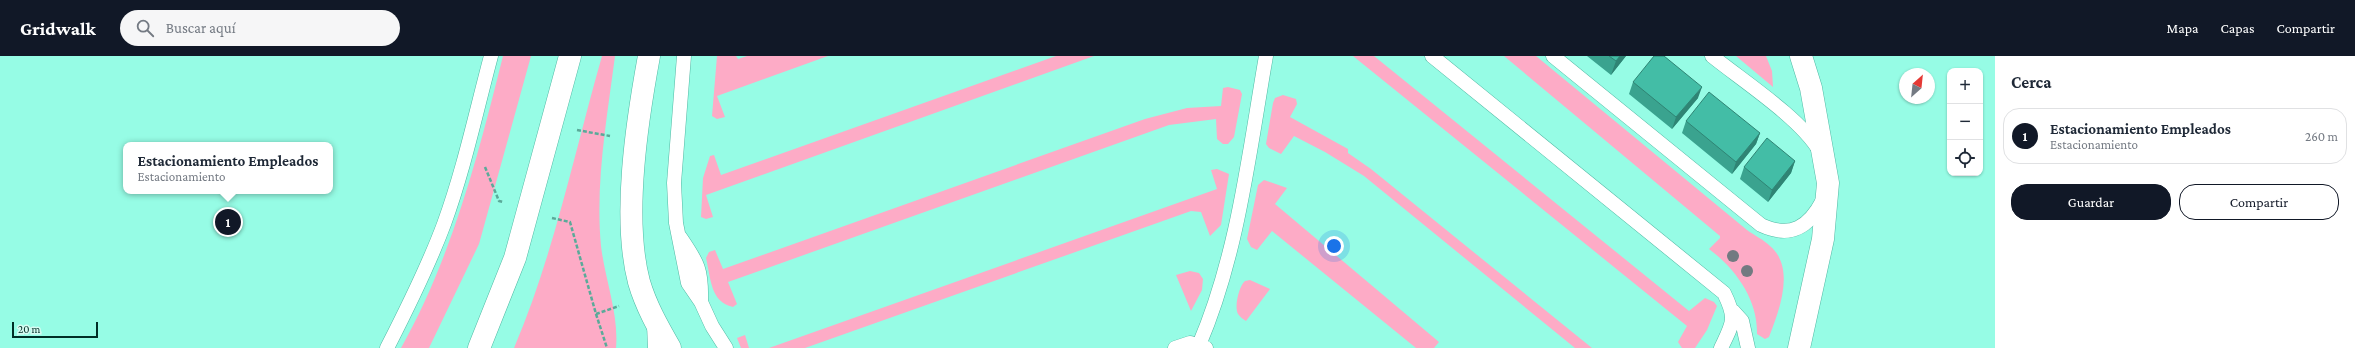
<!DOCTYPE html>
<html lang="es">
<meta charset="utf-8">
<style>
:root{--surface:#fff;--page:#f6f6f7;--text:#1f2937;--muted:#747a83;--line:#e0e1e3;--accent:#111827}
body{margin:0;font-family:"Crimson Pro",serif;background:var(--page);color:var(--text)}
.controls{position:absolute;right:12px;top:12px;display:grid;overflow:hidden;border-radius:8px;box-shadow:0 1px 3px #0004}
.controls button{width:36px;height:36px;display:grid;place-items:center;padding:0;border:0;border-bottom:1px solid var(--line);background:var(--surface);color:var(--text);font:20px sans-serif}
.compass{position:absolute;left:1899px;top:12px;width:36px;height:36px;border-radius:50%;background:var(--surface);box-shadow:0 1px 3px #0004;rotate:27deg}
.scale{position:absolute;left:12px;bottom:10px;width:86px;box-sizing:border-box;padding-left:4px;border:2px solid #002e26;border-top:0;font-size:11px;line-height:14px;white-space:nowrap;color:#002e26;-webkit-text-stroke:3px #d6fcf2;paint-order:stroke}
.you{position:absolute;left:1334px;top:190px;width:14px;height:14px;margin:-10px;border:3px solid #fff;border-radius:50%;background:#1a73e8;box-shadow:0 0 0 6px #1a73e833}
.badge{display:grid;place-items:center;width:26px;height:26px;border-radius:50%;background:var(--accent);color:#fff;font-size:13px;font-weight:700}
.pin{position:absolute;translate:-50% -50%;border:2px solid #fff;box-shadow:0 1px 4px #0006}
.popup{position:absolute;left:123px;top:86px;width:210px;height:52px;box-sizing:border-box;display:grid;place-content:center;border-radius:8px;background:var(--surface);filter:drop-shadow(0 1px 3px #0005);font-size:13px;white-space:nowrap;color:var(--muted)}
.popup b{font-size:15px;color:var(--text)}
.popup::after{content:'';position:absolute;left:50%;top:100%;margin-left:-8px;border:8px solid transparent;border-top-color:var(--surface)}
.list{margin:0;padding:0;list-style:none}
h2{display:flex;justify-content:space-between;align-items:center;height:52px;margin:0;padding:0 16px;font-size:17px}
h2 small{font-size:13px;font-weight:400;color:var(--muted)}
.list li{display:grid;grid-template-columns:26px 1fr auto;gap:12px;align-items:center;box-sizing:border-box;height:56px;margin:0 8px 8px;padding:0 8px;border:1px solid var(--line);border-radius:16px}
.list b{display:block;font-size:15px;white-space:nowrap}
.list p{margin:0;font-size:13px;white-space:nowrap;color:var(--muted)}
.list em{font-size:13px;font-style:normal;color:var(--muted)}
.actions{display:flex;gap:8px;padding:12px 16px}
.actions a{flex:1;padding:9px 0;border:1px solid var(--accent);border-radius:16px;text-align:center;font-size:14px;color:var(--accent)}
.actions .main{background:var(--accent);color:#fff}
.icon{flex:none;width:22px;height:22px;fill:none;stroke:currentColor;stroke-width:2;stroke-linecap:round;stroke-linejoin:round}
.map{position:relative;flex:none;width:1995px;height:292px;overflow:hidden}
header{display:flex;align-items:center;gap:24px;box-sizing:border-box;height:56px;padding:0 20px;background:var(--accent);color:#fff}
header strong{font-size:19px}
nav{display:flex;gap:22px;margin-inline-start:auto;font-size:14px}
.search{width:280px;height:36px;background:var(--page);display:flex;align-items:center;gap:10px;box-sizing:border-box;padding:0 14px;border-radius:22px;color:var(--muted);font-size:15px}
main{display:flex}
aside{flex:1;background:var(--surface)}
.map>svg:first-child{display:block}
.green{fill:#fdabc6}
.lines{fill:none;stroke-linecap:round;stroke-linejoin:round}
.lane-casing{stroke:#50b8a3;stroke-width:15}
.street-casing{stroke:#50b8a3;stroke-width:23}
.path{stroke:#5aaa99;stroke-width:2.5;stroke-dasharray:4 2;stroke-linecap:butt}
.lane{stroke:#fff;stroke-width:14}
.street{stroke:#fff;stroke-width:22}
.tree{fill:#727a81}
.wall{fill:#3aa38f}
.shaded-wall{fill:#2f8474}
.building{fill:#43bda6;stroke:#2f8474}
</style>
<header>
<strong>Gridwalk</strong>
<div class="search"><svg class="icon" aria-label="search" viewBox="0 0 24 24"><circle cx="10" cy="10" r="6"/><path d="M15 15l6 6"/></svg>Buscar aquí</div>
<nav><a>Mapa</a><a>Capas</a><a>Compartir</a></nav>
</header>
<main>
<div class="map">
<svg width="1995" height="292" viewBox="0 0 1995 292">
<rect width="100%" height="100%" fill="#96fce5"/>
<path class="green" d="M503,0H531L479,188L429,292H401C452,201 478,100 503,0Z
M602,0H615C607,62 595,128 601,190C605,224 619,258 616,292H514C554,198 574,98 602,0Z
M717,0H736L738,3L747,0H828L717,40L725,61L717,63L712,60Z
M1056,0H1094L706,139L713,161L706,163L701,161L703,122L710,100L714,99L721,119Z
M1353,0H1374L1689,255L1705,242L1714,246L1717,250L1707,274L1695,292H1682L1678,286L1687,270Z
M1504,0H1536L1747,174C1754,179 1764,184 1770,190C1796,212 1779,255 1769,281L1765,283L1757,278C1758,244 1736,213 1709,193L1720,182V180Z
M1736,0H1766L1772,15L1773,31Z
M1228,31L1240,34L1242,38L1234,81L1228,88H1223L1217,83L1216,63L1169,69L728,226L737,248L733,251C710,246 711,222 706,202L709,196L715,194L723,213L1145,63L1187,52L1221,50L1223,32Z
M1283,39L1296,43L1297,48L1290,61L1348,93V97L1371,113L1592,292H1575L1364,120L1325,96L1294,80L1281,98L1269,92L1266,88L1273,47L1275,42Z
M1217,113L1229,118L1221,169L1210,180L1201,156L1191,155L805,292H769L1217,133L1211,114Z
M1264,124L1287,132L1275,148L1439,286L1434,292H1416L1272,175L1257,194L1251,191L1247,183L1258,129Z
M1190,215L1199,217L1203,223L1202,234L1191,255L1176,219Z
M1250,224L1270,233L1246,265C1243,263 1240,261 1238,258C1234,251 1239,230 1245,225Z
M745,279L749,292H741L737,282Z"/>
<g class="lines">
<g class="lane-casing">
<path id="lane" d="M684,0L674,127L676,167L688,227L701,246L712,270L726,292
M1432,0L1724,237C1737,263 1733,267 1721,292
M1553,0L1761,169C1791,183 1809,171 1823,144
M1712,0C1743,25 1800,62 1819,94
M680,181C698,207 702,214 701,246
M1733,255L1742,265L1748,292
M654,268L655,292
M1199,289C1238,198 1249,97 1266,0
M387,292C408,251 428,211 444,168C464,113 476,56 491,0
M1175,292L1190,287L1206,292"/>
</g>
<g class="street-casing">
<path id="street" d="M649,0C637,65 622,162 639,226C646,250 658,271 670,292
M479,292L515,202L570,0
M1799,292L1823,183L1828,127L1811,32L1801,0"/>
</g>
<path class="path" d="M577,74L610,80
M485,111L499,145L503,146
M552,162L570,166L596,258L619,250
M596,258L607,292"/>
<use href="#lane" class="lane"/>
<use href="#street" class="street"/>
</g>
<g class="tree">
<circle cx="1733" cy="200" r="6"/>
<circle cx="1747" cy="215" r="6"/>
</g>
<path class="wall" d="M1587,0H1626L1611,19Z
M1633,26L1698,42L1672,73L1629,38Z
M1686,65L1760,77L1756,88L1732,118L1682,77Z
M1795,105L1791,117L1768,146L1740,123L1744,111Z"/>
<path class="shaded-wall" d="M1620,0H1626L1611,19L1616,5Z
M1702,31L1698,42L1672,73L1676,61Z
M1760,77L1756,88L1732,118L1736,106Z
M1795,105L1791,117L1768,146L1772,134Z"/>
<path class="building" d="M1609,0H1620L1616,5Z
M1654,0H1664L1702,31L1676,61L1633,26Z
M1709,36L1760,77L1736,106L1686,65Z
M1767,82L1795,105L1772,134L1744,111Z"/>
</svg>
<div class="controls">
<button>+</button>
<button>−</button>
<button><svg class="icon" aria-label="locate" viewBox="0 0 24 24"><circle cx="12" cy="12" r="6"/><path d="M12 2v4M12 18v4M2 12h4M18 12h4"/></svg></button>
</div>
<svg class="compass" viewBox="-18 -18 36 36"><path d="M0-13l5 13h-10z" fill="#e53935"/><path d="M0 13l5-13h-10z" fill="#747a83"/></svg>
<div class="scale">20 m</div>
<div class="you"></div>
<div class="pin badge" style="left:228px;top:166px">1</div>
<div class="popup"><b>Estacionamiento Empleados</b>Estacionamiento</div>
</div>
<aside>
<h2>Cerca<small></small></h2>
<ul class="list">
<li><span class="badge">1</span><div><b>Estacionamiento Empleados</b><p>Estacionamiento</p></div><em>260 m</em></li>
</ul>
<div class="actions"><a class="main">Guardar</a><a>Compartir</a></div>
</aside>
</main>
